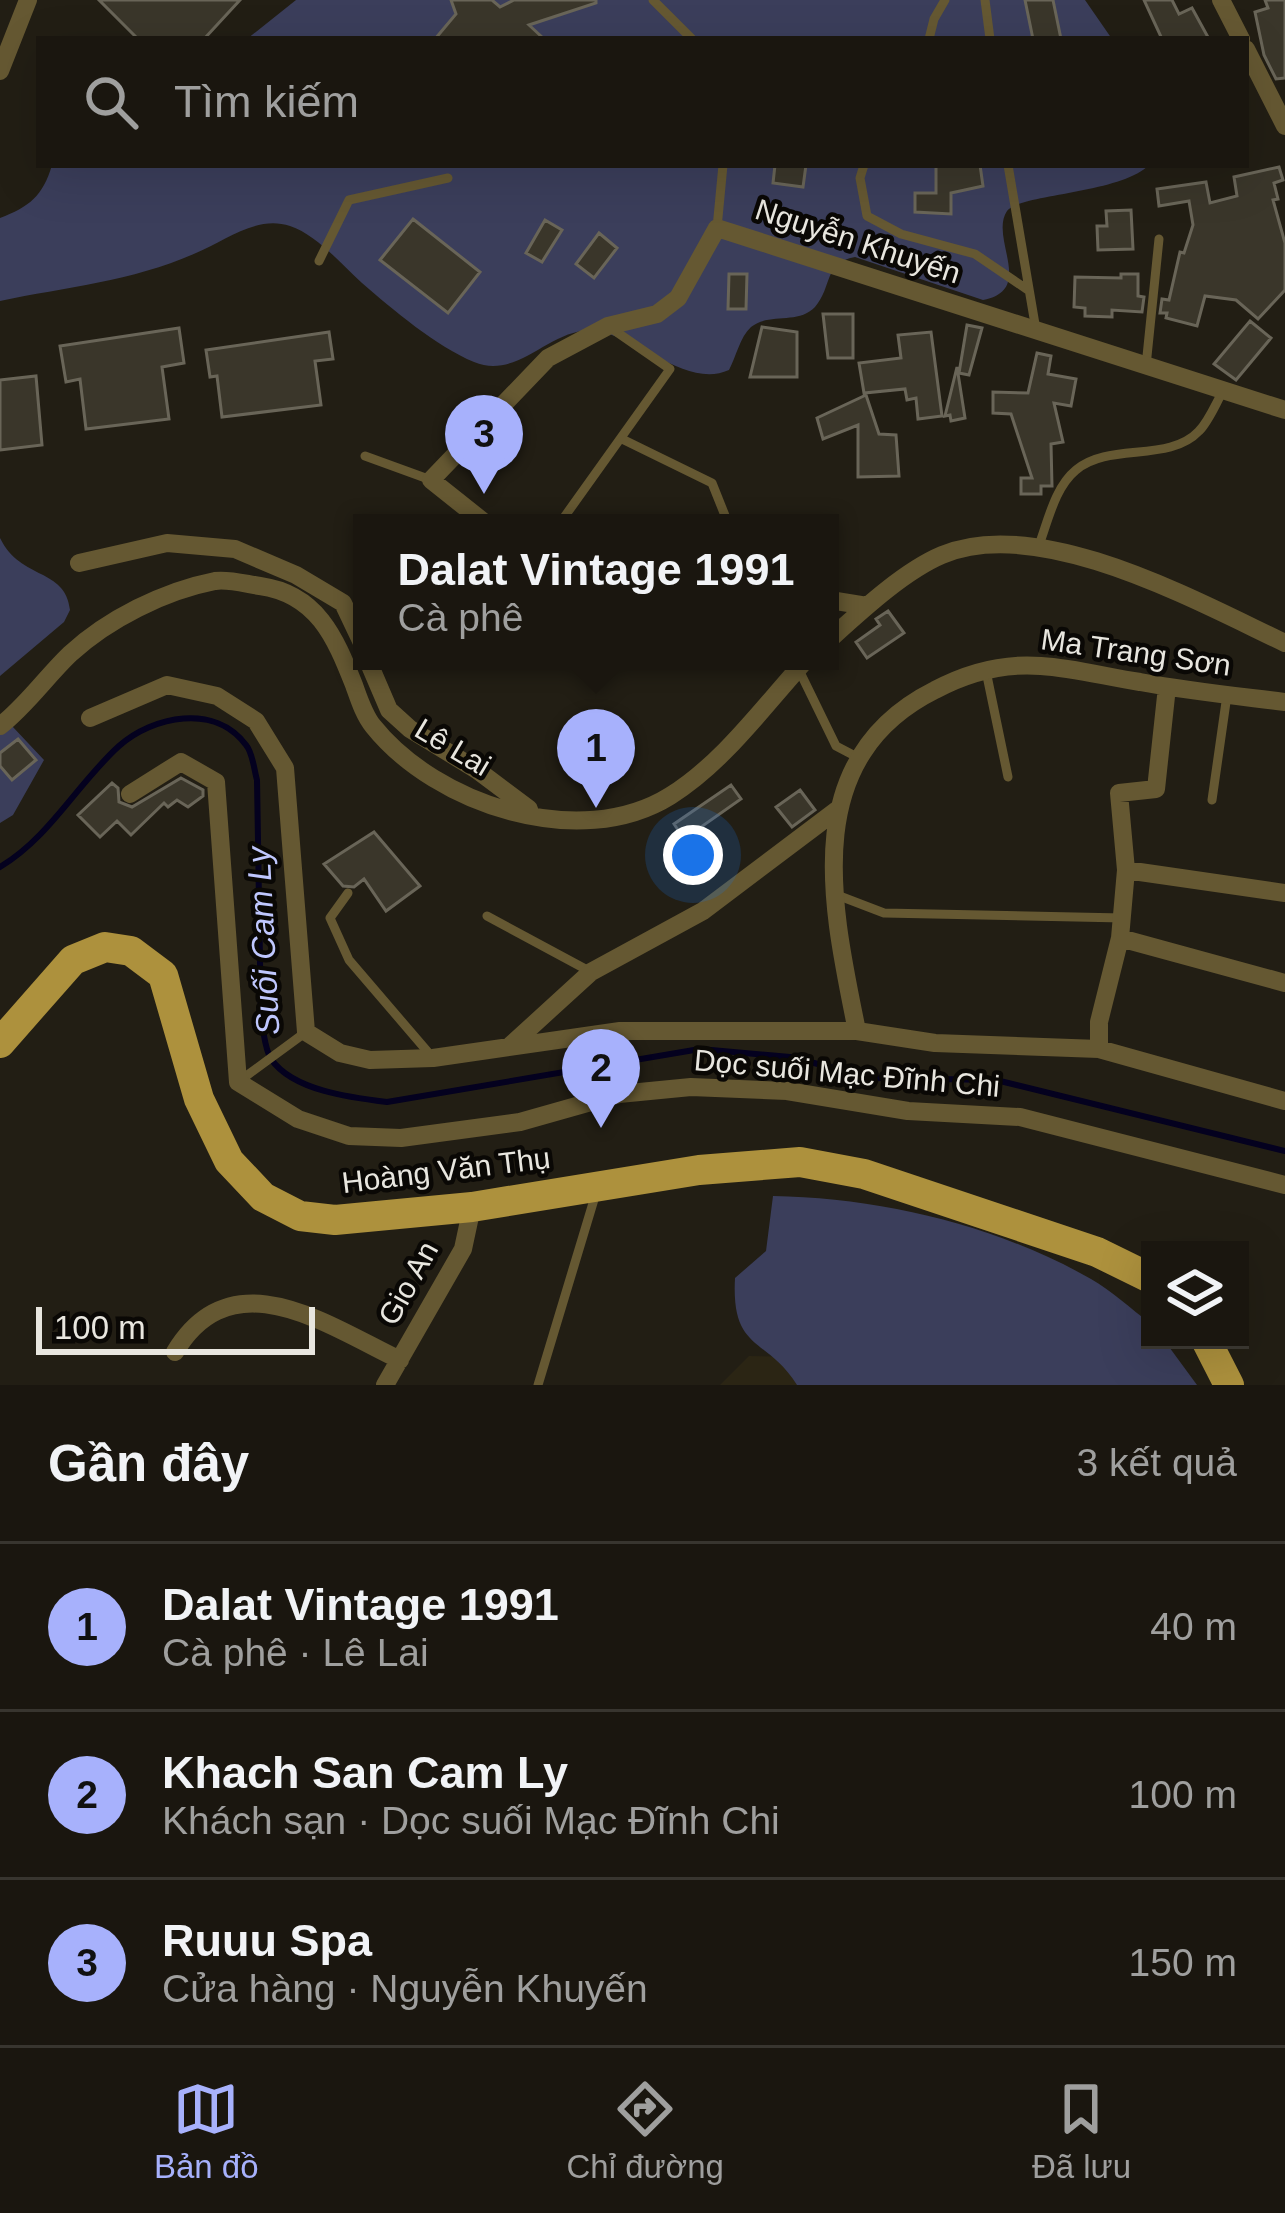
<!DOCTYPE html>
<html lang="vi">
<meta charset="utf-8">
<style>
:root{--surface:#1a160f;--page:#27231d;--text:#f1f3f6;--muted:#9f9f9e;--line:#38352f;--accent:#a7b1fc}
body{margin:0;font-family:Arial,sans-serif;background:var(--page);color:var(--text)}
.controls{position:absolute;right:36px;bottom:36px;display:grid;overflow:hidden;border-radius:0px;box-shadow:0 12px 48px #0002}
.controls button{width:108px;height:108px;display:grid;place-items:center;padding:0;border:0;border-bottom:3px solid var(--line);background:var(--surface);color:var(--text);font:60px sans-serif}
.scale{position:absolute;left:36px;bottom:30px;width:279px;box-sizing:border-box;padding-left:12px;border:6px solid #e8e6df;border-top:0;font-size:33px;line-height:42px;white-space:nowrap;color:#e8e6df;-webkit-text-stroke:9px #0a0805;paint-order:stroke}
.you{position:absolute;left:693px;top:855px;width:42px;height:42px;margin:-30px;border:9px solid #fff;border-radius:50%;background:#1a73e8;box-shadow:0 0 0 18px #1a73e833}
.badge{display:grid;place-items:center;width:78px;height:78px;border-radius:50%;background:var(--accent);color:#111;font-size:39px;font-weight:700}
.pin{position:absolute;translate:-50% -99px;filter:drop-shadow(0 3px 6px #0008)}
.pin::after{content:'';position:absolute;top:63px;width:42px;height:36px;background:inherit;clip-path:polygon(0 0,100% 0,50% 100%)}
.popup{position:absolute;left:353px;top:514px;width:486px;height:156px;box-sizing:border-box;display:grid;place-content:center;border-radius:0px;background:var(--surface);filter:drop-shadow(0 3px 9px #0005);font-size:39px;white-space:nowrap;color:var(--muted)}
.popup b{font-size:45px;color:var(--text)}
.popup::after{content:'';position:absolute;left:50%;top:100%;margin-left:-24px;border:24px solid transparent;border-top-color:var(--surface)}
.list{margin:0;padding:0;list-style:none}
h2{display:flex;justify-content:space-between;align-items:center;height:156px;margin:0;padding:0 48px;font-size:51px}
h2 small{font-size:39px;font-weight:400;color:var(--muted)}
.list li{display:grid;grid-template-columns:78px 1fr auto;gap:36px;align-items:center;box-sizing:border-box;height:168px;padding:0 48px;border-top:3px solid var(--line)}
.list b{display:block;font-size:45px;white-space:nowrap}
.list p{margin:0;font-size:39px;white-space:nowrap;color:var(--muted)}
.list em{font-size:39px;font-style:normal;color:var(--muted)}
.icon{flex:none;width:66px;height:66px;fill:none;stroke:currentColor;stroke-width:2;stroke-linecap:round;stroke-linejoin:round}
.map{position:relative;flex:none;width:1285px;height:1385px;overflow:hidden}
.search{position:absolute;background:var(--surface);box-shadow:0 12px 48px #0002;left:36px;right:36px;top:36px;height:132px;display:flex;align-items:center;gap:30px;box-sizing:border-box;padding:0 42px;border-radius:0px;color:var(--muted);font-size:45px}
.sheet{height:660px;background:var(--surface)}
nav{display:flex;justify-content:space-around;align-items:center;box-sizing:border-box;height:168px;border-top:3px solid var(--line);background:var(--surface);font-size:33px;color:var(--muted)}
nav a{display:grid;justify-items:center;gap:6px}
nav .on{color:var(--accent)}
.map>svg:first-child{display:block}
.built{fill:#2b2514}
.green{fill:#3b3e5b}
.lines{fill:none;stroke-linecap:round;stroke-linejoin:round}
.stream{stroke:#04011f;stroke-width:6}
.building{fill:#3a362a;stroke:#696558;stroke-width:3}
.service{stroke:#655832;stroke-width:9}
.minor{stroke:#655832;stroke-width:18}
.primary{stroke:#ad913d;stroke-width:30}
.labels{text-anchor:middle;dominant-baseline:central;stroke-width:9;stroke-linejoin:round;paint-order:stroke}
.street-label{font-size:30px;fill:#e8e6df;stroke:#0a0805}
.water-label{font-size:33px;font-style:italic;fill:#bfc7fe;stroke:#0a0805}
</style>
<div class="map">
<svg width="1285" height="1385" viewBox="0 0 1285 1385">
<rect width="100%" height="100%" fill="#221e14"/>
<path class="built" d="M749,1356L804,1357L836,1385H720Z"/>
<path class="green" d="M296,0H1085L1112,39H247Z
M52,165H1149C1120,194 1018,194 1007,211C989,238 1036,290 983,300L855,257C823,263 833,286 815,307C798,325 770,312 751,327C740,337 736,357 729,370C689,388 643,342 602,332C554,320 521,382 474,362C437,347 392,309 362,283C341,264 317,235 290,226C256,215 225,241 196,253C134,281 66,287 0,301V218C29,207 43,196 52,165Z
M0,538C21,581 65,567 70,610L64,622L0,676Z
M12,726L44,760L13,815L0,823V734Z
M773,1196C881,1198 996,1225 1091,1279C1112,1291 1131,1309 1150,1323V1340H1164L1197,1385H797C766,1336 731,1352 735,1278L766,1251Z"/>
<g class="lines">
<path class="stream" d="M0,867C50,837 77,784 119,746C153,716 215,703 246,745C253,753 254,770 257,780L261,1021C264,1032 265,1050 271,1059C293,1091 353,1098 387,1102L700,1049L790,1057L874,1078L996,1080L1285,1151"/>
</g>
<path class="building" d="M99,0H240L204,39H138Z
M451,0H492L500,7L514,0H596V3L529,25L544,39H435L456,14Z
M1025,0H1053L1061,39H1033Z
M1144,0H1172L1179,14L1192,8L1209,39H1162Z
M1265,0H1285V78L1276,79L1264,55L1255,12L1268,8Z
M775,165H806L803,187L773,183Z
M936,165H980L983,186L951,193V214L915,212V193H936Z
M1279,167L1283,180L1274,183L1278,199L1273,200L1285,243V290L1258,319L1236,300L1205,296L1197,326L1166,318L1167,313H1160L1162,299L1169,300L1180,252L1184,253L1193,225L1189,201L1159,206L1157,189L1206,182L1210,203L1237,196L1234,177Z
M1131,210L1133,249L1098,250L1097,226H1107L1106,211Z
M413,219L480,272L448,313L380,260Z
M545,220L562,230L542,262L526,253Z
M599,233L617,248L594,278L576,264Z
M729,274H747L746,309H728Z
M1121,274H1138V296L1144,297L1142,312L1112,310V317L1085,316V308L1074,307L1075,277L1121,278Z
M823,314H853V358H828Z
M1250,321L1271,338L1236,380L1214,364Z
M967,325L982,328L969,375L959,373Z
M762,327L797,332V377H750Z
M179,328L184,363L162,367L169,419L86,429L80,379L66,382L60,346Z
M329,332L333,359L315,361L321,405L222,417L217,376L210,377L206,350Z
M931,332L942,416L918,419L916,398L907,400L905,389L864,393L859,363L901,358L898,335Z
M1037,353L1051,356L1048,374L1076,379L1071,406L1054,403L1063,442L1051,444L1052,486H1041V494H1021V478H1032L1011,414L993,413V392L1028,393Z
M957,367L965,418L951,421L950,415L945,416Z
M36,376L42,445L0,450V380Z
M866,395L879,434L896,435L899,476L858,477V425L823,439L817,418Z
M888,611L904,633L867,658L856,642L880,625L876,619Z
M18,739L36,760L12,780L0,766V753Z
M181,778L203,790V796L188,807L177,800L168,807L164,803L131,835L117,821L100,837L78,815L112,783L118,788L119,802L132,807Z
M731,785L741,799L684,839L674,824Z
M800,790L815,810L792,827L776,807Z
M374,832L420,886L386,911L364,879L354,887L343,886L324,864Z"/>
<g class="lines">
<path class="service" d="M653,0L692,39
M985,0L990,39
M929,39L934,19L945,0
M864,165L860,178L867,216L901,234L975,254L1028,290
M1008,165L1036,330
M717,228L723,165
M319,261L349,200L448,178
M1146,366L1159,239
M622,439L712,483L728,523
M365,456L431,480
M560,523L670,369L608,326
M1039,545C1048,521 1055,487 1076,470C1109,442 1169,463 1199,431C1209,421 1216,403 1223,391
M798,668L836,746L857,757
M986,671L1008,777
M1212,800L1227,695
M348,893L330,918L349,960L433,1058
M837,895L884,913L1123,918
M487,916L591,972
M238,1082L306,1032
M538,1385L596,1193"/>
<path class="minor" d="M1221,0L1241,39
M1246,49L1285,126
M0,71L28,0
M485,523L431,480L548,358L608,326L657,314L678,298L717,228L1285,410
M79,563L167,543L235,549L296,575L343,603L362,643
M830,600L867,606
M830,639C861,611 904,571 942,555C1039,514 1196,601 1285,643
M368,661L389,710L410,729L477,770L529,809
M90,718L167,685L217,696L256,721L285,768L306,1032L340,1053L370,1060L433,1058L620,1031H857L935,1043L1099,1049L1285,1101
M0,726C26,706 46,677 70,654C108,619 164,591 215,581C229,579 246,584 260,586C317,594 335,637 354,685C359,699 364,715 373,726C436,805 580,852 670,796C723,763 763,707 805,661
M130,794L181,762L216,782L238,1082L298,1119L349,1136L401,1138L520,1122L619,1094L691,1087L787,1091L908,1111L1020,1117L1285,1185
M1126,870L1119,793L1156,789L1167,687
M1120,938L1285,983
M857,1031C832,907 797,759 935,690C967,673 1004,663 1041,666C1074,668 1107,677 1140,682C1188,691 1237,696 1285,702
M511,1045L591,972L703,911L837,810
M1099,1049V1022L1120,938L1126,870L1285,893
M175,1352C232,1257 327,1325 400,1360
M385,1385L463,1249L472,1207"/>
<path class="primary" d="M0,1043L73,960L105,947L131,951L163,975L199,1099L229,1161L263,1197L300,1216L335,1220L472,1207L699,1170L800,1162L864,1174L1097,1252L1150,1278
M1206,1340L1229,1385"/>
</g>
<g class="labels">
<g class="street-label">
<text transform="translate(858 241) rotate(18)">Nguyễn Khuyến</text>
<text transform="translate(1136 652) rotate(8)">Ma Trang Sơn</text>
<text transform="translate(453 747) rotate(31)">Lê Lai</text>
<text transform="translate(847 1073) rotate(5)">Dọc suối Mạc Đĩnh Chi</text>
<text transform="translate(446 1170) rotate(-7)">Hoàng Văn Thụ</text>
<text transform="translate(408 1283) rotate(-61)">Gio An</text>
</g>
<g class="water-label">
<text transform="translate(263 941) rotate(-93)">Suối Cam Ly</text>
</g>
</g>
</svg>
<div class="controls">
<button><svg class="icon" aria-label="layers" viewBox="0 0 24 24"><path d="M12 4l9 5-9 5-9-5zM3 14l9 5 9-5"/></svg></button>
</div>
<div class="scale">100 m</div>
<div class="you"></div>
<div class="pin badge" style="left:596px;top:808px">1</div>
<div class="popup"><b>Dalat Vintage 1991</b>Cà phê</div>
<div class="pin badge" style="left:601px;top:1128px">2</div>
<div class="pin badge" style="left:484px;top:494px">3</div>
<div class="search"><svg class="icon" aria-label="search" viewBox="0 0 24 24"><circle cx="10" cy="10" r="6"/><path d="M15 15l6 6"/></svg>Tìm kiếm</div>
</div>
<section class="sheet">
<h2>Gần đây<small>3 kết quả</small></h2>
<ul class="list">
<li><span class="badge">1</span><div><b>Dalat Vintage 1991</b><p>Cà phê · Lê Lai</p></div><em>40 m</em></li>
<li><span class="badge">2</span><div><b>Khach San Cam Ly</b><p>Khách sạn · Dọc suối Mạc Đĩnh Chi</p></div><em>100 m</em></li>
<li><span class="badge">3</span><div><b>Ruuu Spa</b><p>Cửa hàng · Nguyễn Khuyến</p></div><em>150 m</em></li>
</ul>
</section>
<nav>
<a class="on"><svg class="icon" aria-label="map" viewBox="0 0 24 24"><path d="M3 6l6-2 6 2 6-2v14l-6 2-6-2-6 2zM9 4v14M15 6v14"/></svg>Bản đồ</a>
<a><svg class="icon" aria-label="directions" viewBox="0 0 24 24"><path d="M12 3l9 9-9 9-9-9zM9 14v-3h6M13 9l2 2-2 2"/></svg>Chỉ đường</a>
<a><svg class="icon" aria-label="saved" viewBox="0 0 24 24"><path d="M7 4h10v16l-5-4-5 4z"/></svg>Đã lưu</a>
</nav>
